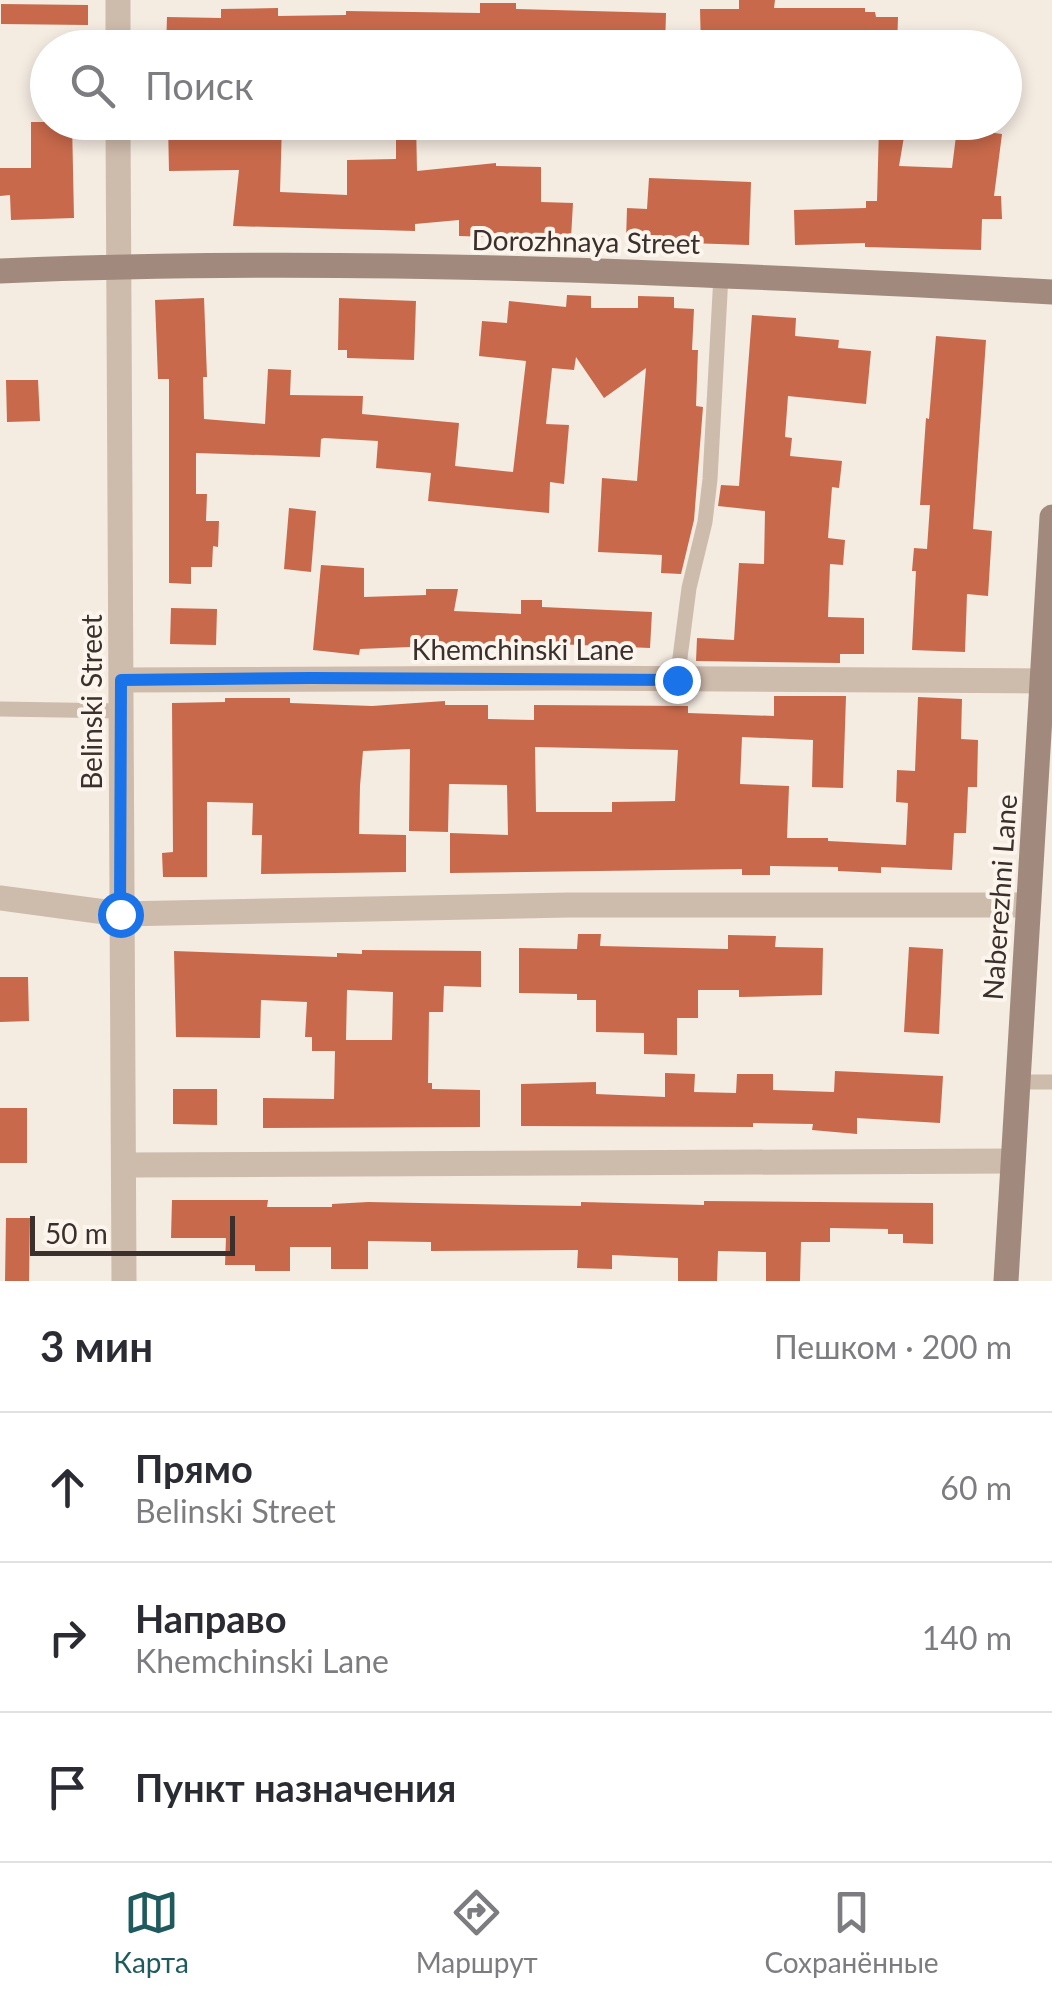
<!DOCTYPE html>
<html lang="ru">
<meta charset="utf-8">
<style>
:root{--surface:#fff;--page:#f7f7f7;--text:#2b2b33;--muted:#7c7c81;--line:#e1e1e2;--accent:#1f5a5e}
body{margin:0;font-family:Lato,sans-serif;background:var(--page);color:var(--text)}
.scale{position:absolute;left:30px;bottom:25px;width:205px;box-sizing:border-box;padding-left:10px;border:5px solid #3b302b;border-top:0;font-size:28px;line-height:35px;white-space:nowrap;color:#3b302b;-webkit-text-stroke:8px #fbf5ee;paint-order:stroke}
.stop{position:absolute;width:30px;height:30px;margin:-22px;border:8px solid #1a73e8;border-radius:50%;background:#fff}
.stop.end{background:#1a73e8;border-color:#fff;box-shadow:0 2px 10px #0008}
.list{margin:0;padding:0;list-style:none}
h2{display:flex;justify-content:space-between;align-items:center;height:130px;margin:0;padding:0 40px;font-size:42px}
h2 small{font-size:32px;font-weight:400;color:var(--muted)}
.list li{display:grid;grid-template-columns:65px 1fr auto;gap:30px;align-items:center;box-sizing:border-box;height:150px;padding:0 40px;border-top:2px solid var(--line)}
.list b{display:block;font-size:38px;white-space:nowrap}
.list p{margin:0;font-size:32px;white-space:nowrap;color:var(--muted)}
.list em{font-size:32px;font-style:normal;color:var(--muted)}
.icon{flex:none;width:55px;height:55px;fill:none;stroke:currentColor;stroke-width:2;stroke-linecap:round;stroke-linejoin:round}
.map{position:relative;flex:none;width:1052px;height:1281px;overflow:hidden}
.search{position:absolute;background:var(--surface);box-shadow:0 5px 15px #0003;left:30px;right:30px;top:30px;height:110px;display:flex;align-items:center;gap:25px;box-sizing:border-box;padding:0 35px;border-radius:55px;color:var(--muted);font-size:38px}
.sheet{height:580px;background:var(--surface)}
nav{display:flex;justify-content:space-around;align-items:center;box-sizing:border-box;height:140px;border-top:2px solid var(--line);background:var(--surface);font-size:28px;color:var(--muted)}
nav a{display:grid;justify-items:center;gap:5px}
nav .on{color:var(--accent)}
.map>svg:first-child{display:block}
.building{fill:#c8694b;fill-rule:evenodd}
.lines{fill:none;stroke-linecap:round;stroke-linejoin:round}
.lane{stroke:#cdbbac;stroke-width:15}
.street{stroke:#cdbbac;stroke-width:25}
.secondary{stroke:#a18a7d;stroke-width:25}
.route{stroke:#1a73e8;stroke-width:12}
.labels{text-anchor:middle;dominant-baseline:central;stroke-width:8;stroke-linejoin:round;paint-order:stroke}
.street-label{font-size:28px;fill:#3b302b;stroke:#fbf5ee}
</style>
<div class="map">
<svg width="1052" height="1281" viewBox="0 0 1052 1281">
<rect width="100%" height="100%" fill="#f4ebe1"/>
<path class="building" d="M739,0H775L774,8H865V12H875L876,17H898L897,48L722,45V48H701L700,9H739Z
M480,3H516V9L666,13L665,48H417V43L365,48H266V40H211V48H166L167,17L221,18V9L278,8V16L346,15V11L480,13Z
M1,4L88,5V25L1,24Z
M31,122H72L74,218L11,220L10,195L0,196V168H31Z
M396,122H416L417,171L496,163V166L541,167V202L573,203L571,238L491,233V237L459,236V220L415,224V231L233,226L239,170L169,171L168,124L207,123V130L249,129V124H282L280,192L347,195V160L396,159Z
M879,127L905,131L899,166L952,168L957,128L1002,134L994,196H1001L1002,219H982L981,250L865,247V243L795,245L794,210L866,208V201H877Z
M649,178L751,182L749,245L626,241L627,208L647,209Z
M567,295L591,296V308H638V296L674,297V308L694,309L692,350H698L696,406L703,407L694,520L681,574L661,573L662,555L598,552L602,478L637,481L646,368L604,398L576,357L574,370L552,368L546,424L569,425L564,484L550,482L549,513L428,501L431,473L376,468L378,441L324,438L321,439L320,457L196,453V494H207L206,521H219L218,547L213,546L212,567H191V584L169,583V379H158L155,300L204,298L207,377H203L204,419L265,424L268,369L291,370L290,395L363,396L362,414L459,423L455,466L513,472L526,361L479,356L482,321L507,323L509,301L566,307Z
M339,298L416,301L414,360L347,358V350H338Z
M752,315L796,318L795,336L839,340L838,348L871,351L866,404L788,396L785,437L792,438L790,456L842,461L839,488L832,487L828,538L845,540L843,565L830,564L828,617L864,618V654H840V663L696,661L697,638L734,640L739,563L764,564L765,511L718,506L721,485L739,486Z
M936,336L986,340L973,529L992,531L988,596L967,594L965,652L912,650L916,571H912L914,548L927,549L930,505H920L926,418L929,419Z
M6,380H38L40,421L7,422Z
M289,508L316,511L311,572L284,569Z
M321,565L364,568V597L426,595V589H458L454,611L521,614V600H542V607L652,612L650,648L506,642V648L410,644V647L360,649L359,655L313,650Z
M171,608L217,609L216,645L170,644Z
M774,696H846L843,788L812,787L813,740L742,737L740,784L789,786L787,838H828V841L906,845L908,803L896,802L897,770L915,771L918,697L962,699L961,739L978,740L977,787H968L966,833H954L952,870L881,867V873L838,871V867L770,866V875H742V869L450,873V833L508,835L507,785L449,784L448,832L409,831L410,749L363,751L360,786L359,834L406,835V872L261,874L262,835H252L253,803L207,802V877H163L162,853L173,852L172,703L225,702V698H290V703L372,706L445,701V705H488V719L534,720V705L688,706V713L774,716ZM535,747L678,750L675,801L612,802V812H536Z
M578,934H601L600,946L728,949V935L776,936L775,947L823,948L822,995L739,997V990H698V1018H677V1055L644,1054V1033L596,1032V1000H577V994L519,993V948L577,949Z
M909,947L943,949L939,1034L904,1032Z
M362,950L481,951V987L444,986L443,1012H429L428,1083H432V1089L480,1090V1127L263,1128V1098L334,1099L335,1051H312V1037H305L307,1002L261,1000L260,1038L176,1037L174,951L337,957V953L362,954ZM347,990L393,992L392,1040H346Z
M0,977H28L29,1021L0,1022Z
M835,1071L943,1076L940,1123L857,1118V1134L812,1130L813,1124L753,1123V1127L521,1126V1084L596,1082V1094L665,1097V1073L695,1074L694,1092L736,1093L737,1074H773V1090L834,1092Z
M173,1089H217V1125L173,1124Z
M0,1108H27V1163H0Z
M172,1200H268L267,1207H332V1204L368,1202L581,1206V1202L704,1205V1201L933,1203V1244L903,1243V1234H888V1229L830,1228V1242H801L800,1281H766V1252L718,1251L717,1281H678V1258L612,1255V1269L577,1268L578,1250L431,1251V1242L368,1241V1269H331V1247H290V1271H255V1265H225L226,1238H171Z
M6,1218H30L29,1281H5Z"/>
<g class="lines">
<path class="lane" d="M677,681L689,588L705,522L710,479L721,275
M0,709L121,711
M1018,1082H1052"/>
<path class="street" d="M118,48V0
M118,122L124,1281
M121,680L566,678L1045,681
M0,898L120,914L568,905H1028
M126,1165L1013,1161"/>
<path class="secondary" d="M0,271C351,256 702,273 1052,292
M1006,1281L1052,517"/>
</g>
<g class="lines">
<path class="route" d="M120,914L121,680L311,678L677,680"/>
</g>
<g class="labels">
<g class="street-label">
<text transform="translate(586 241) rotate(1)">Dorozhnaya Street</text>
<text x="523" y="649">Khemchinski Lane</text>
<text transform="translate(91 702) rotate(-90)">Belinski Street</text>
<text transform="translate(999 897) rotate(-86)">Naberezhni Lane</text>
</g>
</g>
</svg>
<div class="scale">50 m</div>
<div class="stop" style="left:120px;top:914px"></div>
<div class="stop end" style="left:677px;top:680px"></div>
<div class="search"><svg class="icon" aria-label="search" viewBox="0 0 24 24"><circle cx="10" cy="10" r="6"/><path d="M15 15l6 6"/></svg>Поиск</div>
</div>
<section class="sheet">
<h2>3 мин<small>Пешком · 200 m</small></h2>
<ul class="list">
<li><svg class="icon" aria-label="ahead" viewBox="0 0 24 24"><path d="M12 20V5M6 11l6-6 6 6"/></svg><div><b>Прямо</b><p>Belinski Street</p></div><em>60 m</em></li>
<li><svg class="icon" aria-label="right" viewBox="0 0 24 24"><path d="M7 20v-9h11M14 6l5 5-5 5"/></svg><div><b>Направо</b><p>Khemchinski Lane</p></div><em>140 m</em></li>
<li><svg class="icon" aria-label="arrive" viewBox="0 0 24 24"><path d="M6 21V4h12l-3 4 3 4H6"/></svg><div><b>Пункт назначения</b></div></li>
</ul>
</section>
<nav>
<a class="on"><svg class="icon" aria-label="map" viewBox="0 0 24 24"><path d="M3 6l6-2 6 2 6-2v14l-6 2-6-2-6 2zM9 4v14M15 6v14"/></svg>Карта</a>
<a><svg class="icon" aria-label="directions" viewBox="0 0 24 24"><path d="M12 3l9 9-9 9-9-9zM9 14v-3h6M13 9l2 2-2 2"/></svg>Маршрут</a>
<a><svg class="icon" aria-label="saved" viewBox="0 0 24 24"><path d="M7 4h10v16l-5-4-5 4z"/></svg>Сохранённые</a>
</nav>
